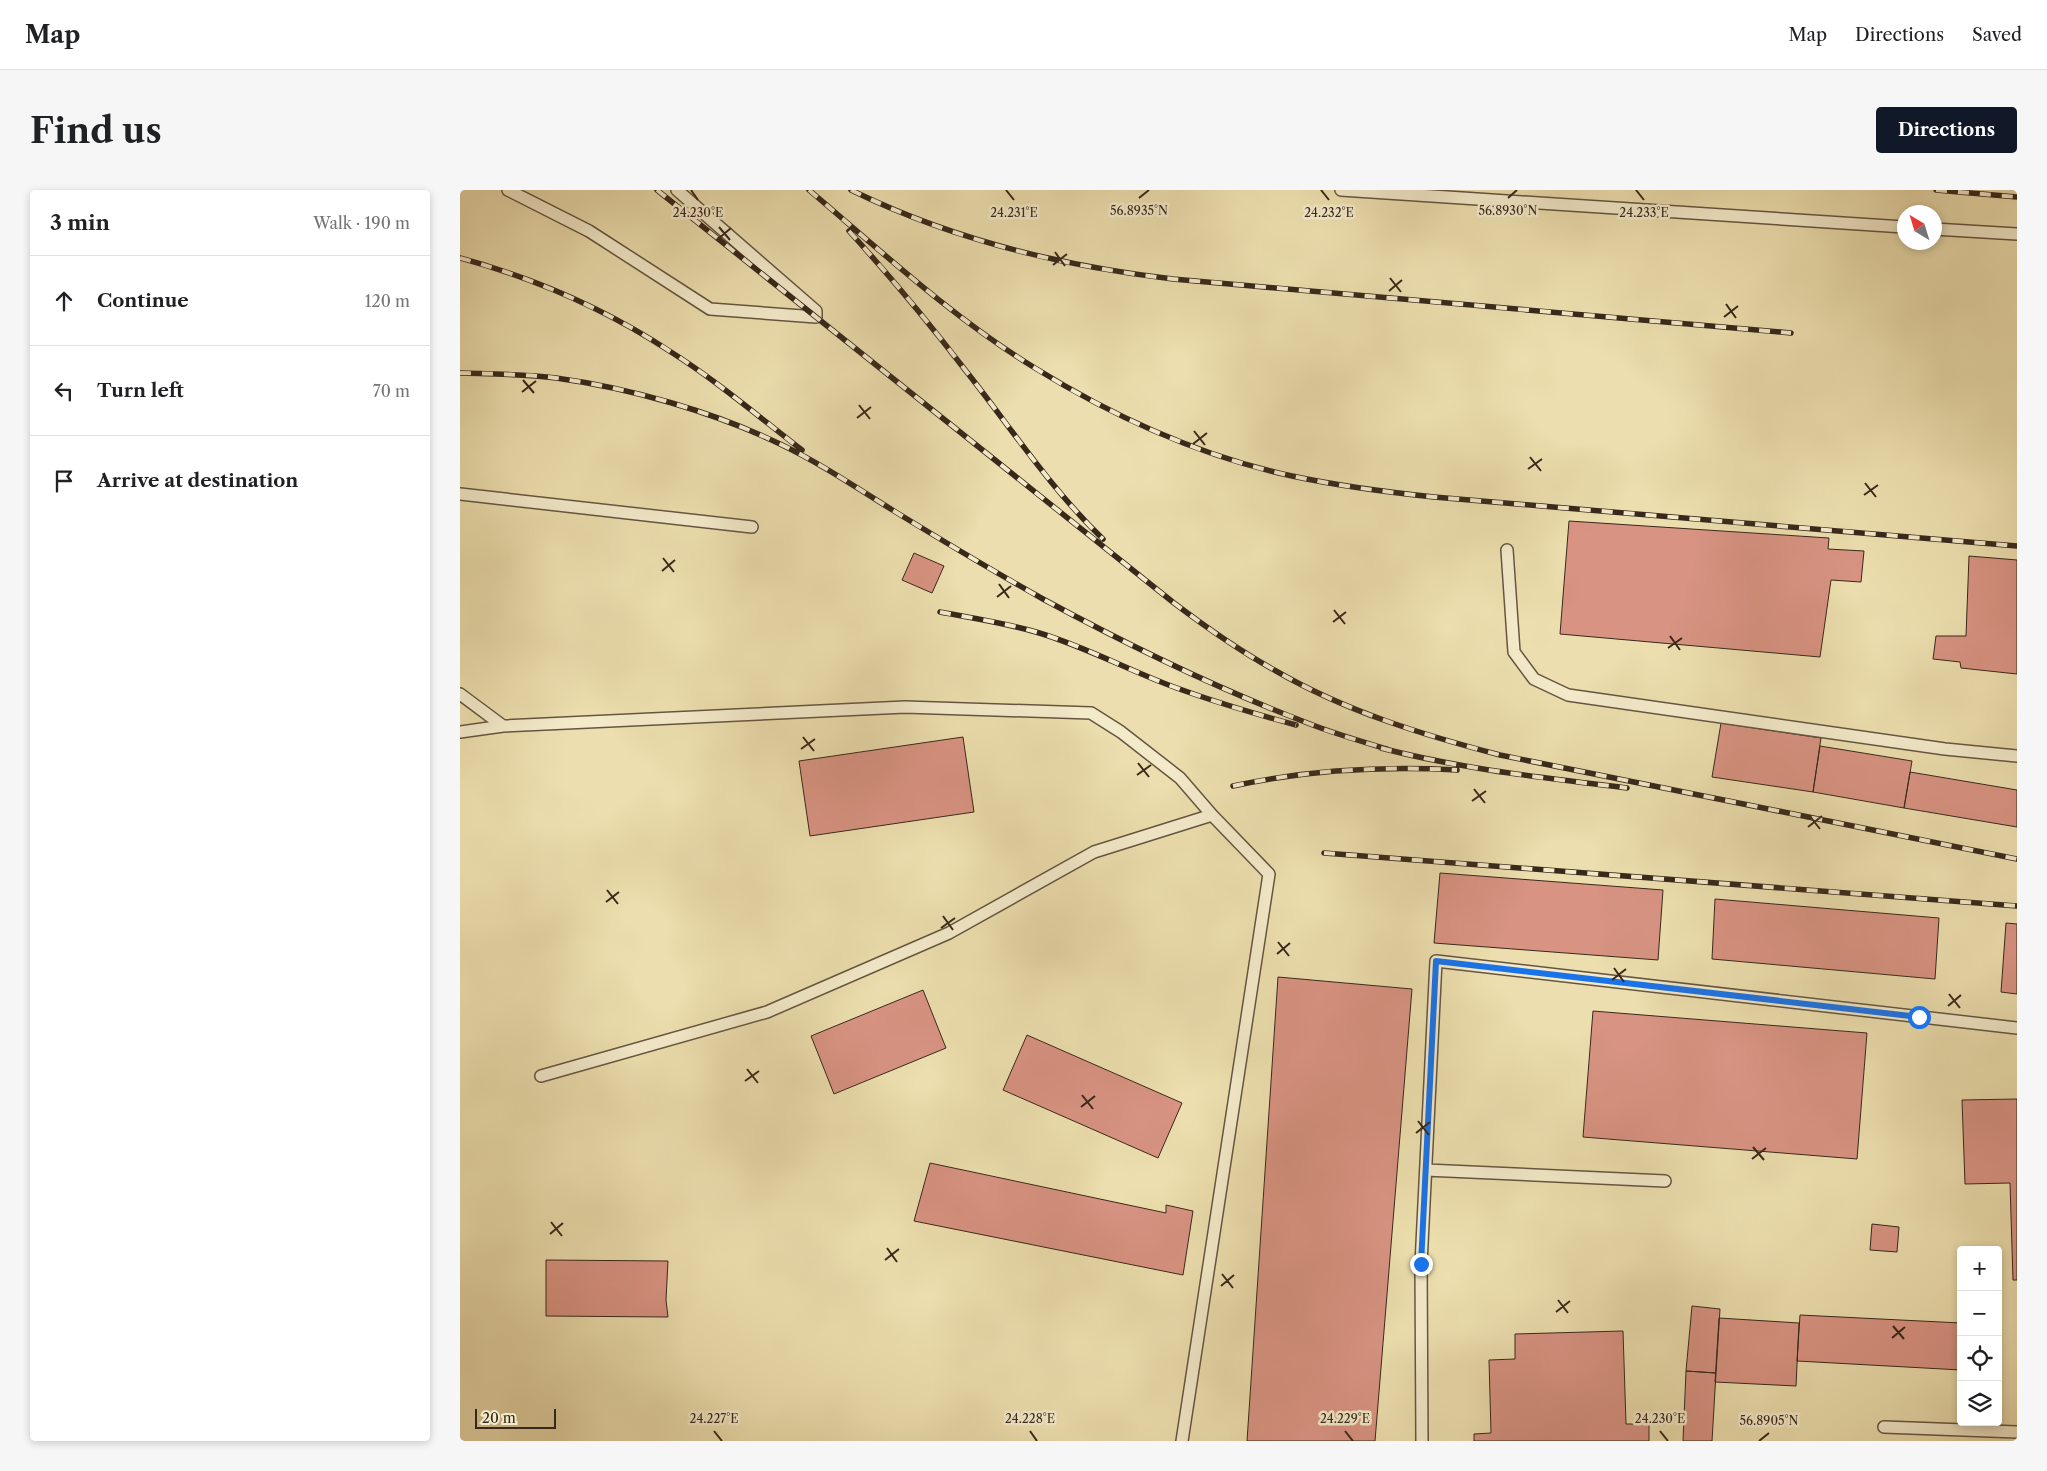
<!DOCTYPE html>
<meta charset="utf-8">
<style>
:root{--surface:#fff;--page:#f6f6f6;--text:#202124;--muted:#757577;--line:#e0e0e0;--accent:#111827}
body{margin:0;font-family:"Libre Caslon Text",serif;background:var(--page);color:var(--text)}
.controls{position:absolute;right:15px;bottom:15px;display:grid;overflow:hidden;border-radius:5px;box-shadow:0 2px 8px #0003}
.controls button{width:45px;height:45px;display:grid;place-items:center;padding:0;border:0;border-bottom:1px solid var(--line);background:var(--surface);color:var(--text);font:25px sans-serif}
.compass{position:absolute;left:1437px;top:15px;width:45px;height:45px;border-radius:50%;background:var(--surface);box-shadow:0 2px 8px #0003;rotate:322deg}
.scale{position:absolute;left:15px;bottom:12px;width:81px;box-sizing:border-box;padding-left:5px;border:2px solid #38281b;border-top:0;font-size:14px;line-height:18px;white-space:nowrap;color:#38281b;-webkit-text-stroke:4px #f3eaca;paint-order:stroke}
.stop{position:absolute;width:15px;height:15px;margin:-11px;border:4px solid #1a73e8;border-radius:50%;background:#fff}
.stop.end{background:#1a73e8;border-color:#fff;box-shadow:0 1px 5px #0008}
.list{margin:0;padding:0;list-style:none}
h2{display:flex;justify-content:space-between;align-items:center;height:65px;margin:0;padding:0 20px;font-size:21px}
h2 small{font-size:16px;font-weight:400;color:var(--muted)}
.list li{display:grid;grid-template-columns:32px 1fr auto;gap:15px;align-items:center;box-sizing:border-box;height:90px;padding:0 20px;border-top:1px solid var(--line)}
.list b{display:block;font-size:19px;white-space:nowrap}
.list em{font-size:16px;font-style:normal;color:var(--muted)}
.icon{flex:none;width:28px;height:28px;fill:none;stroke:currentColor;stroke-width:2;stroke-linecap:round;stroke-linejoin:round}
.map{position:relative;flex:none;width:1557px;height:1251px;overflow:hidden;border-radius:5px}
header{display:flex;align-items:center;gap:30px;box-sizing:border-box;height:70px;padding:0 25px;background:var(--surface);border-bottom:1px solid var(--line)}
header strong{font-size:24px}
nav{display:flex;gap:28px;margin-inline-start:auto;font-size:18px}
.intro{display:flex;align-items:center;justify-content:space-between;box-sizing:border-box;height:120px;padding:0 30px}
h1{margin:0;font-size:35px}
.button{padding:12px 22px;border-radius:5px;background:var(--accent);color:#fff;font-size:18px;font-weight:700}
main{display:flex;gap:30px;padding:0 30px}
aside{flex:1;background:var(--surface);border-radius:5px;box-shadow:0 2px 8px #0003}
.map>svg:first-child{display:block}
.building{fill:#d89382;stroke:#38281b}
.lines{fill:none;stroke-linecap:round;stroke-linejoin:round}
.lane-casing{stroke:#655640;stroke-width:14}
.lane{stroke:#f3eaca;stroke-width:11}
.rail-casing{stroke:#38281b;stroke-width:5.5}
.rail{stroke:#f3eaca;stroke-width:4;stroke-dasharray:11;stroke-linecap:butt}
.route{stroke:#1a73e8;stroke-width:6}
.ticks{fill:none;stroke:#38281b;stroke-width:2}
.ticks-label{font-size:12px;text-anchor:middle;fill:#38281b;stroke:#f3eaca;stroke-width:5;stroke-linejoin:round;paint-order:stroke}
</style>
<header>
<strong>Map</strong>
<nav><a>Map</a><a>Directions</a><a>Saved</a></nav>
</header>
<div class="intro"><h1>Find us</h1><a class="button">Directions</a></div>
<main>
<aside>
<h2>3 min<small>Walk · 190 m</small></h2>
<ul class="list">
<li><svg class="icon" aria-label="ahead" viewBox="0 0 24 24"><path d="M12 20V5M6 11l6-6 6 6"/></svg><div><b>Continue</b></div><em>120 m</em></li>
<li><svg class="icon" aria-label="left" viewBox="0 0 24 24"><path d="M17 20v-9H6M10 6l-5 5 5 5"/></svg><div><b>Turn left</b></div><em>70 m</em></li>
<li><svg class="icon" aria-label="arrive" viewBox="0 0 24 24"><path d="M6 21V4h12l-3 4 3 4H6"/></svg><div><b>Arrive at destination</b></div></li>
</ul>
</aside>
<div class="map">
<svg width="1557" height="1251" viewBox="0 0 1557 1251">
<rect width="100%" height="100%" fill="#ecdeae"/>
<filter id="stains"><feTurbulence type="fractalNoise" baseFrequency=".004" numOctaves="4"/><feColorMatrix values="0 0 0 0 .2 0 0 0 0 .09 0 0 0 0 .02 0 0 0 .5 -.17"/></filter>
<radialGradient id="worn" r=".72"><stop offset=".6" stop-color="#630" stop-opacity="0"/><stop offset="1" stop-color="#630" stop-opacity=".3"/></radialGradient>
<path class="building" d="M1109,331L1369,348L1368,359L1404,361L1401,392L1371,390L1360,467L1100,444Z
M454,363L484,376L472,403L442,390Z
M1509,366L1557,370V484L1501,478L1500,472L1473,469L1476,446H1506Z
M1261,533L1361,548L1353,602L1252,587Z
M503,547L514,622L350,646L339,571Z
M1360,556L1452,571L1444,618L1353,602Z
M1450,582L1557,600V637L1444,618Z
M980,683L1203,700L1198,770L974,753Z
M1255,709L1479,728L1475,789L1252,769Z
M1546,733L1557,734V804L1541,802Z
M818,787L952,799L915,1251H787Z
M463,800L486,858L374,904L351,846Z
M1133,821L1407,843L1397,969L1123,947Z
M567,845L722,913L698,968L543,900Z
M1557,909V1090H1553L1550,993L1505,994L1502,910Z
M470,973L706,1023V1015L733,1021L723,1085L454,1031Z
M1412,1034L1439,1037L1437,1062L1410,1060Z
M86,1070L208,1071L206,1110L208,1127L86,1126Z
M1232,1116L1260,1119L1256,1183L1226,1181Z
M1340,1125L1501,1133V1180L1337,1171Z
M1259,1128L1339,1133L1336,1196L1255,1192Z
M1163,1141L1166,1234H1189V1251H1014V1244L1031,1243L1029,1170L1055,1169V1144Z
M1226,1181L1256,1183L1252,1251H1223Z"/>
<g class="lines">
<g class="lane-casing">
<path id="lane" d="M48,0L129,41L250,119L356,127V121L217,0
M881,0L1444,37
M1474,39L1557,44
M0,304L292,337
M1047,360L1054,462L1074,489L1108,505L1485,559L1557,566
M0,504L43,536
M0,542L43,536L445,517L631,523L661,542L720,588L752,625
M81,886L307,822L489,743L634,662L752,625L809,684L722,1251
M966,980L1205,991
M1424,1237L1557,1242
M962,1251L961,1074L976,771L1557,838"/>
</g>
<use href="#lane" class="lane"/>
<g class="rail-casing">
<path id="rail" d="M197,0L714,413C747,438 780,461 816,481C885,521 963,545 1040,565L1557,669
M349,0C422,62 493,128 575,178C654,227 740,266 832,286C879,296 926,302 974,307L1557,356
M391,0C493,50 601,76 713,89L1331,143
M1476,0L1557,7
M389,41C430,86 469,133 506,181C551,238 591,299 643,349
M0,68C74,88 147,120 211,162C257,191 299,227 342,260
M0,183C32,184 65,184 96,188C170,198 254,222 320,254C360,273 397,298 434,321C483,351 533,381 583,409C668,455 756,498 845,532C872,543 900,551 927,559
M480,422C512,428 545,433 576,442C621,455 662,477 706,494C748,510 792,523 836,535
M921,558C1001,579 1085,588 1167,598
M773,596C847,580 921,576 997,580
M864,663L1557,716"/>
</g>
<use href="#rail" class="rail"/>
</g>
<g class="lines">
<path class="route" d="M961,1074L976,771L1459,827"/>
</g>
<path class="ticks" d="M231,0L238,10M546,0L554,10M861,0L869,10M1176,0L1184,10M679,8L689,0M1048,8L1057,0M259,37L270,50M258,49L271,38M595,62L605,76M593,75L607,64M930,88L941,102M929,101L942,90M1266,114L1276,128M1264,127L1278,116M63,190L74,203M62,202L76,191M399,215L410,229M397,228L411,217M734,241L745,255M733,254L747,243M1070,267L1081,281M1068,279L1082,269M1405,293L1416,307M1404,305L1418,295M203,368L214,382M202,381L215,370M539,394L549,408M537,407L551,396M874,420L885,434M873,432L886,422M1210,446L1220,460M1208,458L1222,448M343,547L354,561M341,559L355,549M678,573L689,587M677,585L691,575M1014,599L1025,613M1012,611L1026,601M1349,625L1360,639M1348,637L1362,626M147,700L158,714M146,712L159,702M483,726L493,740M481,738L495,728M818,752L829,766M817,764L830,753M1154,778L1164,792M1152,790L1166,779M1489,804L1500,818M1488,816L1501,805M287,879L298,893M285,891L299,881M622,905L633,919M621,917L635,906M958,931L969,945M956,943L970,932M1293,957L1304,970M1292,969L1306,958M91,1032L102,1046M90,1044L103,1033M427,1058L437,1072M425,1070L439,1059M762,1084L773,1098M761,1096L774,1085M1098,1110L1108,1123M1096,1122L1110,1111M1433,1136L1444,1149M1432,1148L1445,1137M254,1241L262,1251M570,1241L577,1251M885,1241L893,1251M1200,1241L1208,1251M1299,1251L1309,1243"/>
<g class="ticks-label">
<text x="679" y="25">56.8935°N</text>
<text x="1048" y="25">56.8930°N</text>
<text x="238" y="27">24.230°E</text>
<text x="554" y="27">24.231°E</text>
<text x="869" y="27">24.232°E</text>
<text x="1184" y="27">24.233°E</text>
<text x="254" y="1233">24.227°E</text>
<text x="570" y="1233">24.228°E</text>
<text x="885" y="1233">24.229°E</text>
<text x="1200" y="1233">24.230°E</text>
<text x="1309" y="1235">56.8905°N</text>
</g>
<rect width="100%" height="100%" filter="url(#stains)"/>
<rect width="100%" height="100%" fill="url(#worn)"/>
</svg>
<div class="controls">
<button>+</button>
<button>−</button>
<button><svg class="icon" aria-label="locate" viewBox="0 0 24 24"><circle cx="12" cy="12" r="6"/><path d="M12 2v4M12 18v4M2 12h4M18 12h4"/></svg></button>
<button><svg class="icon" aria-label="layers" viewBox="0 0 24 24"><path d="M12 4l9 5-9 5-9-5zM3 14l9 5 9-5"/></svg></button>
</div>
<svg class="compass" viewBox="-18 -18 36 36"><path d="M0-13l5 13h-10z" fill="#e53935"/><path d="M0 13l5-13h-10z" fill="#757577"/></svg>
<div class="scale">20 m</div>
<div class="stop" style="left:1459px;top:827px"></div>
<div class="stop end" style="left:961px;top:1074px"></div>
</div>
</main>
